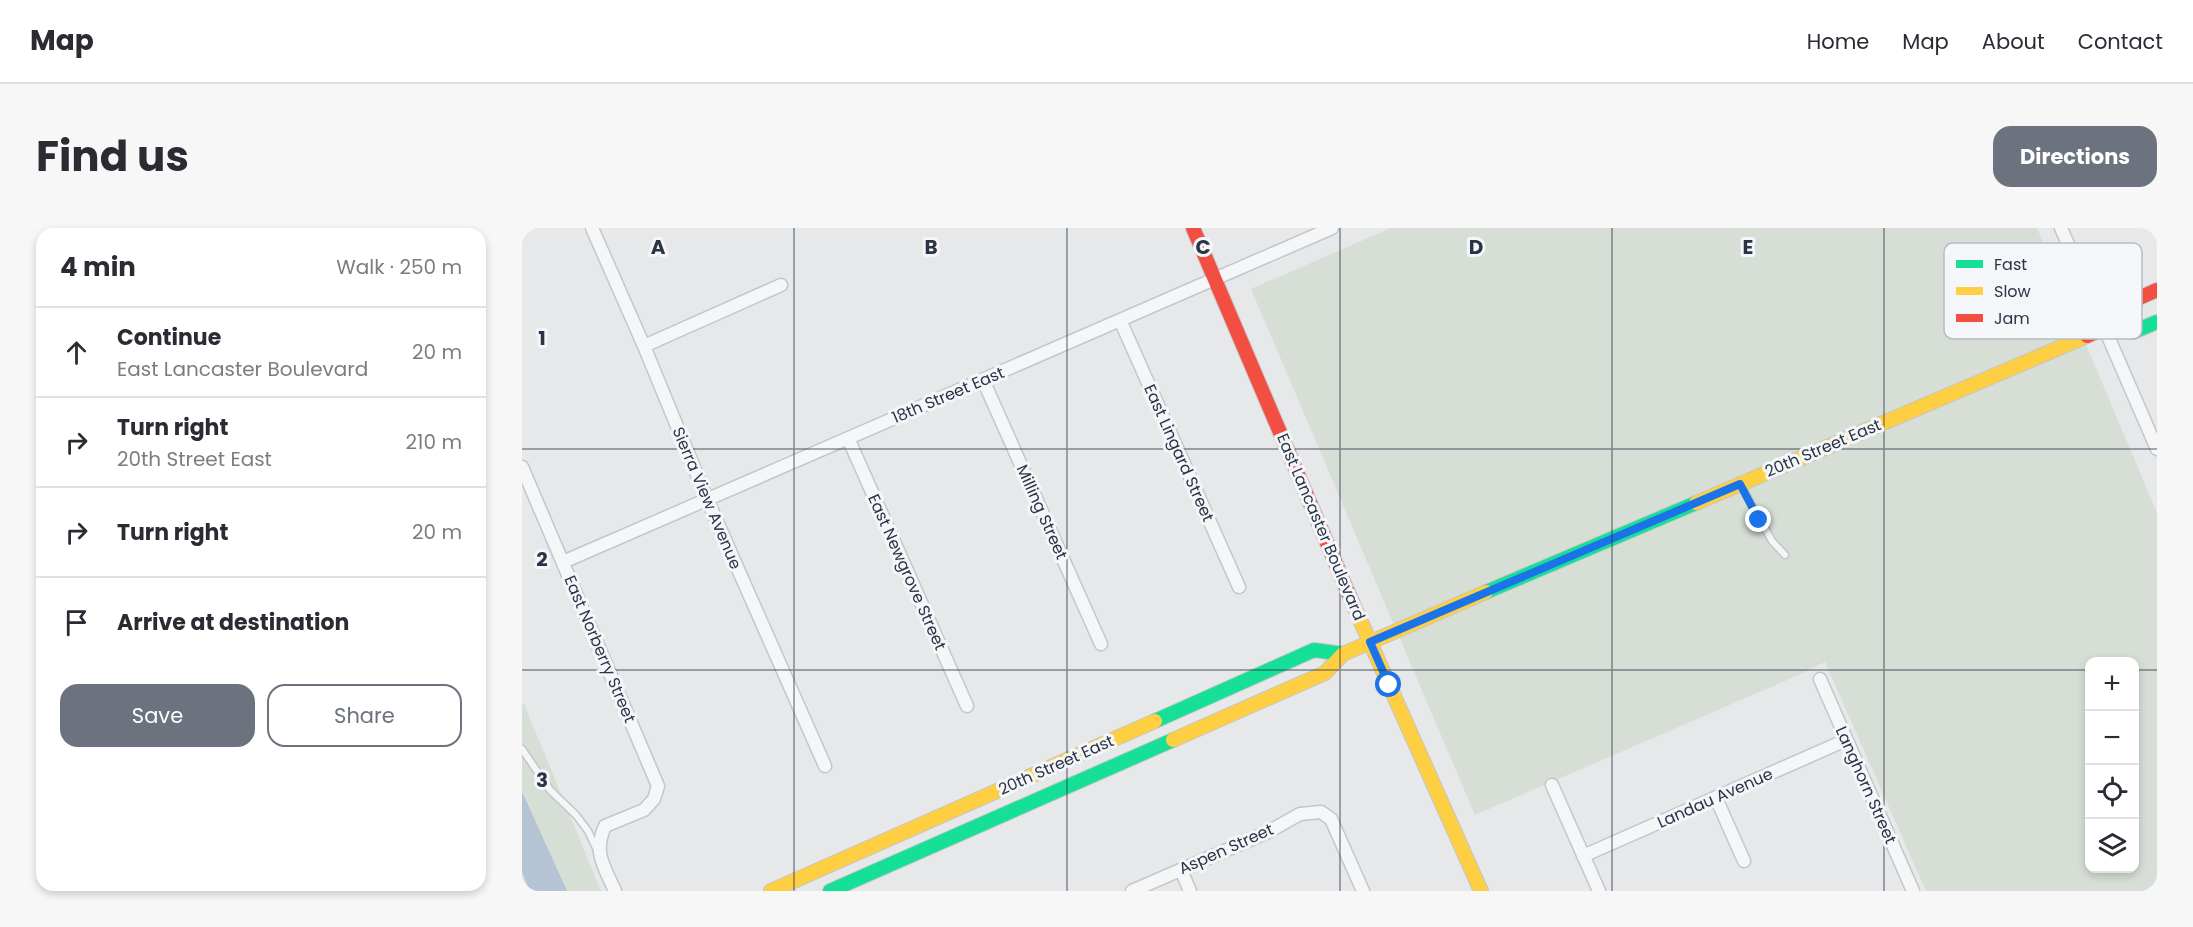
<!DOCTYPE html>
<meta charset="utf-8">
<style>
:root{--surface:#fff;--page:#f7f7f7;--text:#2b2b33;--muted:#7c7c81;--line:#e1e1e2;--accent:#6c737f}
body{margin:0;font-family:Poppins,sans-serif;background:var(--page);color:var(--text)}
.controls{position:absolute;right:18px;bottom:18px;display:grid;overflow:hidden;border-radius:12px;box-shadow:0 3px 9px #0003}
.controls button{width:54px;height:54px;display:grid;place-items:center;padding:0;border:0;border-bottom:2px solid var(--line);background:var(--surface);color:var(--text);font:30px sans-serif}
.stop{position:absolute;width:18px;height:18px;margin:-14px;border:4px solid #1a73e8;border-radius:50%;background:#fff}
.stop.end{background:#1a73e8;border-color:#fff;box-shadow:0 2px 6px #0008}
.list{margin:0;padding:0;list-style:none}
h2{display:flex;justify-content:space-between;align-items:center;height:78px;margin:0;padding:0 24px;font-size:26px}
h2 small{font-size:20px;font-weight:400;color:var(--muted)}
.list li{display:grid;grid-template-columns:39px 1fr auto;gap:18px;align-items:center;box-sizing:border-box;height:90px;padding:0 24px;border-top:2px solid var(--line)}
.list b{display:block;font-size:22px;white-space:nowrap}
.list p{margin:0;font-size:20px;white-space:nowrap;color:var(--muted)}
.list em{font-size:20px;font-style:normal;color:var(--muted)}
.actions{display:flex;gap:12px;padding:18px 24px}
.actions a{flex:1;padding:14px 0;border:2px solid var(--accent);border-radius:18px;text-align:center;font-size:21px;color:var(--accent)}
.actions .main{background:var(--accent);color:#fff}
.icon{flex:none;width:33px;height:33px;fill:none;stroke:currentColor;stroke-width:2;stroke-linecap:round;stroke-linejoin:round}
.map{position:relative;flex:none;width:1635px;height:663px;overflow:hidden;border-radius:18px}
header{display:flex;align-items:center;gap:36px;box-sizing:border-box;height:84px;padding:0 30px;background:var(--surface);border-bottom:2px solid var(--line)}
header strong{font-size:28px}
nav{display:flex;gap:33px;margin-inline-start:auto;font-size:21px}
.intro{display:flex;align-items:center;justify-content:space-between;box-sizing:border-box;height:144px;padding:0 36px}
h1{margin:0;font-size:42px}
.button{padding:15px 27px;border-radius:18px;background:var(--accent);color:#fff;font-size:21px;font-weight:700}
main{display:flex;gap:36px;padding:0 36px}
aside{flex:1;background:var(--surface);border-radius:18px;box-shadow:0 3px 9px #0003}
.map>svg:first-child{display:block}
.green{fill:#d6ded6;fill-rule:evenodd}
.water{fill:#b4c4d5}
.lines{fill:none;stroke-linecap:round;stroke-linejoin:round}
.lane-casing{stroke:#c4c6c8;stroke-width:9}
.street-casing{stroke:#c4c6c8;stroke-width:15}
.fast-casing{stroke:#c4c6c8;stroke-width:16}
.slow-casing{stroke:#c4c6c8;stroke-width:16}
.jam-casing{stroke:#c4c6c8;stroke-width:16}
.lane{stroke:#f5f6f7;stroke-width:6}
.street{stroke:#f5f6f7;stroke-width:12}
.fast{stroke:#16e098;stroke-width:14}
.slow{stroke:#ffcf43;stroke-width:14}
.jam{stroke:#f24e42;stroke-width:14}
.route{stroke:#1a73e8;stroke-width:8}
.grid{fill:none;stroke:#2b3445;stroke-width:1.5;stroke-opacity:0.55}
.labels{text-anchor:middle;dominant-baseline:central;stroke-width:6;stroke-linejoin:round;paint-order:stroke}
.street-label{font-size:16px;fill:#2b3445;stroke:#f4f6f9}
.key{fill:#f4f6f9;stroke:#b8bcc3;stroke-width:1.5}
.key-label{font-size:16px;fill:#2b3445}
.grid-label{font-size:20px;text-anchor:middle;font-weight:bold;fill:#2b3445;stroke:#f4f6f9;stroke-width:6;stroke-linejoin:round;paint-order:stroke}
</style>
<header>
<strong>Map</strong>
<nav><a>Home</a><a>Map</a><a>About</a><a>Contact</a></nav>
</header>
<div class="intro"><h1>Find us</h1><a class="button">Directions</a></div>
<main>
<aside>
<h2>4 min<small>Walk · 250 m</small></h2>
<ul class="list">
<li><svg class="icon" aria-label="ahead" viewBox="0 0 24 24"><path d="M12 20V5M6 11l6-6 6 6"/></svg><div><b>Continue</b><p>East Lancaster Boulevard</p></div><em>20 m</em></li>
<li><svg class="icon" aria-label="right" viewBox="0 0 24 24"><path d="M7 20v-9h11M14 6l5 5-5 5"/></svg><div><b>Turn right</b><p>20th Street East</p></div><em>210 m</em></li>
<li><svg class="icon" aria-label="right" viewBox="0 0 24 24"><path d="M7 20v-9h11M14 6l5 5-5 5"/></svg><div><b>Turn right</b></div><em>20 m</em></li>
<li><svg class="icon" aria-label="arrive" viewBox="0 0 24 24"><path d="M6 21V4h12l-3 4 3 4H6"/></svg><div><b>Arrive at destination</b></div></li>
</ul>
<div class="actions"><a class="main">Save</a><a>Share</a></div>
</aside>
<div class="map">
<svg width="1635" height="663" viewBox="0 0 1635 663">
<rect width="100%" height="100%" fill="#e6e8ea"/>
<path class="green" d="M869,0H1515L1635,285V663H1404L1303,434L1279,446L953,587L729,61ZM1568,434H1612V640H1568Z
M2,476L79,663H0V477Z"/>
<path class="water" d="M0,565L2,568L45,663H8L0,644Z"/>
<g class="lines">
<g class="lane-casing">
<path id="lane" d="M1220,259L1250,313L1263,327
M0,521L28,562L54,587L66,603L75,622"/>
</g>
<g class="street-casing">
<path id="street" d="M70,0L122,118L185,271L303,538
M1539,0L1635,221
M598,92L717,359
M122,118L259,57
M461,152L579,416
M326,210L445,478
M0,239L136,558L132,571L122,582L83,598C71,625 82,638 93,663
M41,334L810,0
M1298,451L1391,663
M1030,557L1077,663
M1194,570L1222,633
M1061,628L1324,512
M659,642L668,663
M610,663L746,604L778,586L799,584L809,591L841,663"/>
</g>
<g class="fast-casing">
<path id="fast" d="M1583,100L1611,104L1635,94
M964,364L1174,275
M633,493L792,422L821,426
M308,663L651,512"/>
</g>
<g class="slow-casing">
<path id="slow" d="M1174,275L1565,108
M831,376L959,663
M651,512L803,445L821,426L964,364
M249,663L633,493"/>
</g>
<g class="jam-casing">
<path id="jam" d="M671,0L831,376
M1565,108L1583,100L1601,77L1635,62"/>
</g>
<use href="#lane" class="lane"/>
<use href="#street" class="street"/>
<use href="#fast" class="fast"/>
<use href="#slow" class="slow"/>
<use href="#jam" class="jam"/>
</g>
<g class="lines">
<path class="route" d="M867,457L848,414L1218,256L1237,292"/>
</g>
<path class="grid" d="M272,0V663M545,0V663M818,0V663M1090,0V663M1362,0V663M0,221H1635M0,442H1568M1612,442H1635"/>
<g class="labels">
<g class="street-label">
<text transform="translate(426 167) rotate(-23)">18th Street East</text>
<text transform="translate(1301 220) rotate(-23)">20th Street East</text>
<text transform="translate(657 225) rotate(66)">East Lingard Street</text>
<text transform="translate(185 270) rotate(67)">Sierra View Avenue</text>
<text transform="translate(520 284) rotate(66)">Milling Street</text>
<text transform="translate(799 299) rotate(67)">East Lancaster Boulevard</text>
<text transform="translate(385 344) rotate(66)">East Newgrove Street</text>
<text transform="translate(78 421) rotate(67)">East Norberry Street</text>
<text transform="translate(534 537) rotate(-24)">20th Street East</text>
<text transform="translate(1344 557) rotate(66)">Langhorn Street</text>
<text transform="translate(1193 570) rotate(-24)">Landau Avenue</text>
<text transform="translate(704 621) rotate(-24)">Aspen Street</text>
</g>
</g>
<rect x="1422" y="15" width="198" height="96" rx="9" class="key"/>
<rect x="1434" y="32" width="27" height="8" fill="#16e098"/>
<rect x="1434" y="59" width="27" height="8" fill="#ffcf43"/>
<rect x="1434" y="86" width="27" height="8" fill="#f24e42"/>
<g class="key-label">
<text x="1472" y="42">Fast</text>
<text x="1472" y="69">Slow</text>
<text x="1472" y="96">Jam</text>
</g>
<g class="grid-label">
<text x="136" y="26">A</text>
<text x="409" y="26">B</text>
<text x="681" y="26">C</text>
<text x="954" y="26">D</text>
<text x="1226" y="26">E</text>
<text x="20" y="117">1</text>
<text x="20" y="338">2</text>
<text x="20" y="559">3</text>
</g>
</svg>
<div class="controls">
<button>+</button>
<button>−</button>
<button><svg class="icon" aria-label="locate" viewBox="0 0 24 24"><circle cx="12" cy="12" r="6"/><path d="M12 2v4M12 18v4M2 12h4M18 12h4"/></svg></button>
<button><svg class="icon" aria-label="layers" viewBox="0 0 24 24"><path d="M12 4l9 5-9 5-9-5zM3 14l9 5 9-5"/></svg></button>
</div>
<div class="stop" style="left:867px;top:457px"></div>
<div class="stop end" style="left:1237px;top:292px"></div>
</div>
</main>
